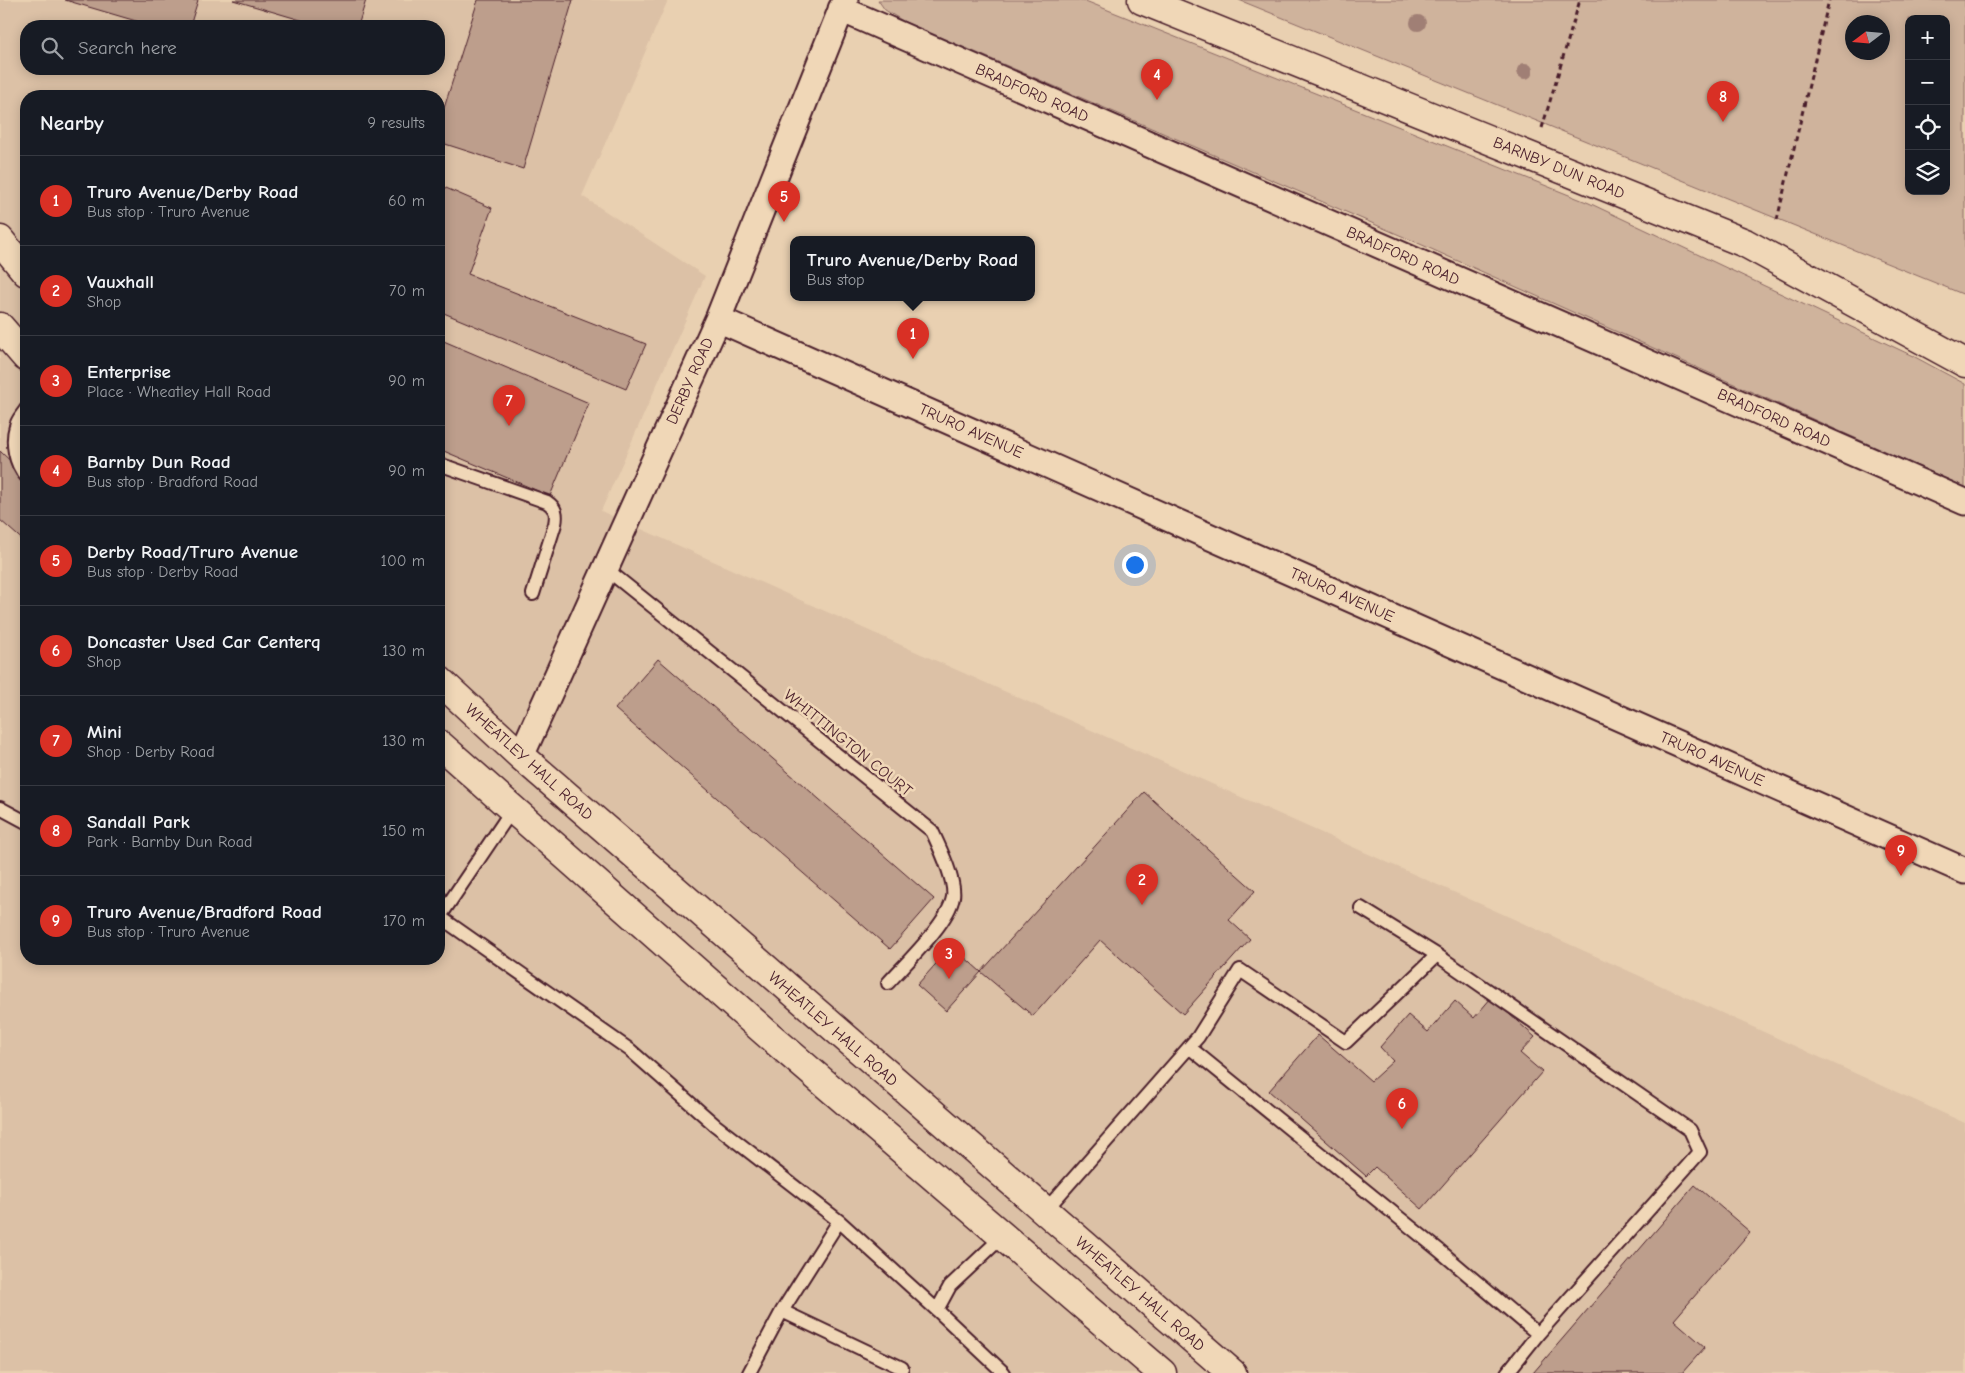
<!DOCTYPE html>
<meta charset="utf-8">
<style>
:root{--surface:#171b24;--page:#242831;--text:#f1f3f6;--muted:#9ea1a6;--line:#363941;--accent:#d93025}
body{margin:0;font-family:"Comic Neue",sans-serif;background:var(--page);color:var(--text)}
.controls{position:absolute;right:15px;top:15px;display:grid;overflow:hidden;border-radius:10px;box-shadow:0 2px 12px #0003}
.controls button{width:45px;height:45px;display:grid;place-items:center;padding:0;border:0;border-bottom:1px solid var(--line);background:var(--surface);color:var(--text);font:25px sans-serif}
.compass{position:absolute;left:1845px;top:15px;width:45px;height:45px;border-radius:50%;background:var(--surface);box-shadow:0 2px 12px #0003;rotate:254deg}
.you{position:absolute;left:1134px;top:564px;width:18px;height:18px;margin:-12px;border:4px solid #fff;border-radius:50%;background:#1a73e8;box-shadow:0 0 0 8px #1a73e833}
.badge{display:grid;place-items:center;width:32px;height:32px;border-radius:50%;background:var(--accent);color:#fff;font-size:16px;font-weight:700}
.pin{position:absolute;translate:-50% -41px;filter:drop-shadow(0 1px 2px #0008)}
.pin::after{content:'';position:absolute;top:26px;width:18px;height:15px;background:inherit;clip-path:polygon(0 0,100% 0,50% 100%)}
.popup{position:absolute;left:790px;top:236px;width:245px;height:65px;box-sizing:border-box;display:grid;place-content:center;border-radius:10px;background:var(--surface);filter:drop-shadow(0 1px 4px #0005);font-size:16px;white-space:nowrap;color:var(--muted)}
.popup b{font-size:19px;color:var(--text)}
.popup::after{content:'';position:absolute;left:50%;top:100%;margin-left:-10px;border:10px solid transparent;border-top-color:var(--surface)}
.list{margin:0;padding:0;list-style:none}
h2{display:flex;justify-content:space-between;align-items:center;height:65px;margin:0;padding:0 20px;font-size:21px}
h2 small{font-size:16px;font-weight:400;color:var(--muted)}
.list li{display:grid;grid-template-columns:32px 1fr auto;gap:15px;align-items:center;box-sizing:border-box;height:90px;padding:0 20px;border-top:1px solid var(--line)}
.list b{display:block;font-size:19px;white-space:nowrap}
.list p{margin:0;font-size:16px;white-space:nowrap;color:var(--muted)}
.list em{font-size:16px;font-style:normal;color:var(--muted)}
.icon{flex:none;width:28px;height:28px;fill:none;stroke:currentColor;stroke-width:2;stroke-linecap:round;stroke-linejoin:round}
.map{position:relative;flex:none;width:1965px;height:1373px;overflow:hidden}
.search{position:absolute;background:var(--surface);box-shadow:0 2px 12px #0003;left:20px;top:20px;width:425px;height:55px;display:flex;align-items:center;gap:12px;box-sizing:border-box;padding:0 18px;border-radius:20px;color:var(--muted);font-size:19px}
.panel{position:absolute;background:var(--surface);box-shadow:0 2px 12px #0003;left:20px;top:90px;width:425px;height:875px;border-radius:20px}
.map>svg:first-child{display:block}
.built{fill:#dcc1a6;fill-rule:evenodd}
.green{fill:#cfb39c;stroke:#8c6964;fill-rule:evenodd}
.building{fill:#bd9e8c;stroke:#4a1f2b}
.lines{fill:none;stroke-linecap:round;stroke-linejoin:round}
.lane-casing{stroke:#4a1f2b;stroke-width:16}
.street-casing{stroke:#4a1f2b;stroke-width:29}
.secondary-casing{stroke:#4a1f2b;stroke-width:31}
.highway-casing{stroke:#4a1f2b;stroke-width:31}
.path{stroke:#4a1f2b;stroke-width:3;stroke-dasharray:5 4;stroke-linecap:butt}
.lane{stroke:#f0d7b7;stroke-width:12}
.street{stroke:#f0d7b7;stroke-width:25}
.secondary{stroke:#f0d7b7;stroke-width:28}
.highway{stroke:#f0d7b7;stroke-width:28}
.tree{fill:#a07f74}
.labels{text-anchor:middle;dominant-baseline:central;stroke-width:5;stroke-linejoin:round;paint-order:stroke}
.street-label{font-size:16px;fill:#4a1f2b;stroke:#f0d7b7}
</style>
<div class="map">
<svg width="1965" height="1373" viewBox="0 0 1965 1373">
<rect width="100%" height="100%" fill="#e9d0b1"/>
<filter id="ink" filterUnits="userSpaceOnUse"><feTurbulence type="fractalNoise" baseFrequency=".02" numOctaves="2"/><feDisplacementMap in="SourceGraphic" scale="10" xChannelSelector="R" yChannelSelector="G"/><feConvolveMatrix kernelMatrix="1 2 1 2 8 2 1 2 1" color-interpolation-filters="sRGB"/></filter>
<g filter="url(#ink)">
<path class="built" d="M0,0H668L582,196L705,276L601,511L1496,911L1965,1123V1373H0ZM26,26H439V69H26ZM26,96H439V959H26Z"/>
<path class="green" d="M878,0H1083L1589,203L1915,357L1965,384V487L1411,240L903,21L885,10Z
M1239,0H1965V295ZM1909,19H1946V191H1909ZM1852,22H1882V52H1852Z"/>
<path class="building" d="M65,0H198L190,26H153Z
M233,0H366L358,26H321Z
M478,0H573L523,169L439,142V124Z
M439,185L492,208L468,274L646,344L626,389L439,311Z
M439,339L589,403L550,496L439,449Z
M0,451L23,473L26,470V543L0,520Z
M658,659L934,899L890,949L615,709Z
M1144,792L1255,891L1229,920L1250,939L1183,1014L1100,940L1033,1016L981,972Z
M952,946L981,972L946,1011L917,985Z
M1491,998L1535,1037L1520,1053L1542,1072L1422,1209L1375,1167L1366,1176L1269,1091L1318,1035L1371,1081L1393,1061L1380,1047L1408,1015L1428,1032L1455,1001L1474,1018Z
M1695,1185L1750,1232L1674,1320L1705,1347L1682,1373H1533Z"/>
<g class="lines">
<g class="lane-casing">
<path id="lane" d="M26,409C23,414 17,420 16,426C11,442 15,464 26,476
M439,464L547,502C556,508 557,514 555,524L533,594
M605,568L932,831C939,846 956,881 953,897C949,922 906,963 888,983
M0,808L26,822
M1361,908L1437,955L1690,1130L1700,1152L1538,1334L1507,1373
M440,917L630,1050L715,1125L839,1221L782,1311L749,1373
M439,918L512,810
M1189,1047L1440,1251L1538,1334
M1044,1212L1198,1037L1240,970L1346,1042L1437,955
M839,1221L937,1310
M1003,1236L950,1286L937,1310L1004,1373
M782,1311L902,1368"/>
</g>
<g class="street-casing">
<path id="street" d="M841,9L1965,502
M718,319L1965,871
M521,756L718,319L845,0"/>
</g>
<g class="secondary-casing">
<path id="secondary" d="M1142,0L1745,243L1965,363"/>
</g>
<g class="highway-casing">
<path id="highway" d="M0,240L26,272
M0,327L26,357
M439,680L521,756L1232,1373
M439,744L765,1032L1162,1373"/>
</g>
<path class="path" d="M1542,128L1580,0
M1777,220L1829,0"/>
<use href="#lane" class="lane"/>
<use href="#street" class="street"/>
<use href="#secondary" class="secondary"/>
<use href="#highway" class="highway"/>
</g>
<g class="tree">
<circle cx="1418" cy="23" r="8"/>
<circle cx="1525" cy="71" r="8"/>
</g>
</g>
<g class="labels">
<g class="street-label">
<text transform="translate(1032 93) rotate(24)">BRADFORD ROAD</text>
<text transform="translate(1559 168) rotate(22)">BARNBY DUN ROAD</text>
<text transform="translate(1403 256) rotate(24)">BRADFORD ROAD</text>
<text transform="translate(690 381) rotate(-66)">DERBY ROAD</text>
<text transform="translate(1774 418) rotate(24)">BRADFORD ROAD</text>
<text transform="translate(971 431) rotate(24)">TRURO AVENUE</text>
<text transform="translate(1342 595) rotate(24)">TRURO AVENUE</text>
<text transform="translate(848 743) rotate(39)">WHITTINGTON COURT</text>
<text transform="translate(1712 759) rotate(24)">TRURO AVENUE</text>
<text transform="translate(529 762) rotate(42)">WHEATLEY HALL ROAD</text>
<text transform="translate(833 1029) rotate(41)">WHEATLEY HALL ROAD</text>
<text transform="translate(1140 1294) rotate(41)">WHEATLEY HALL ROAD</text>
</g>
</g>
</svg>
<div class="controls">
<button>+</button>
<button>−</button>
<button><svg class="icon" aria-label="locate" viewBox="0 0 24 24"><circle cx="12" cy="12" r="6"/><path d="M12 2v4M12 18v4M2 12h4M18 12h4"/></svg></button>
<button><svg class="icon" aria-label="layers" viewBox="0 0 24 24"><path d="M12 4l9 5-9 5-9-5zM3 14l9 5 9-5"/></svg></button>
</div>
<svg class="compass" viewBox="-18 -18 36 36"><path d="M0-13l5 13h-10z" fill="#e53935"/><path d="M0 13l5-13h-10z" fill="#9ea1a6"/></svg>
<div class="you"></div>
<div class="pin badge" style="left:913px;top:359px">1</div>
<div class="popup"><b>Truro Avenue/Derby Road</b>Bus stop</div>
<div class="pin badge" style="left:1142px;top:905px">2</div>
<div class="pin badge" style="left:949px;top:979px">3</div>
<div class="pin badge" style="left:1157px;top:100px">4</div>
<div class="pin badge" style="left:784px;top:222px">5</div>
<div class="pin badge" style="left:1402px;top:1129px">6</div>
<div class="pin badge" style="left:509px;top:426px">7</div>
<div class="pin badge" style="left:1723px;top:122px">8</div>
<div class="pin badge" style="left:1901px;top:876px">9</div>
<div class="search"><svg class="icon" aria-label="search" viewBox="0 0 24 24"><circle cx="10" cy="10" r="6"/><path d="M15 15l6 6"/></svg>Search here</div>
<section class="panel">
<h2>Nearby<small>9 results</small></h2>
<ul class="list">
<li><span class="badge">1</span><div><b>Truro Avenue/Derby Road</b><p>Bus stop · Truro Avenue</p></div><em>60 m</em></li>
<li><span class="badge">2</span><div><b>Vauxhall</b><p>Shop</p></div><em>70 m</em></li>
<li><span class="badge">3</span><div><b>Enterprise</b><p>Place · Wheatley Hall Road</p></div><em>90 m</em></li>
<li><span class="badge">4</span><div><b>Barnby Dun Road</b><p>Bus stop · Bradford Road</p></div><em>90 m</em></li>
<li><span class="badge">5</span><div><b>Derby Road/Truro Avenue</b><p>Bus stop · Derby Road</p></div><em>100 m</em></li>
<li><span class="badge">6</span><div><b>Doncaster Used Car Centerq</b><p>Shop</p></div><em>130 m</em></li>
<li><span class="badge">7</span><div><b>Mini</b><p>Shop · Derby Road</p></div><em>130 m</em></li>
<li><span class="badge">8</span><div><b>Sandall Park</b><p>Park · Barnby Dun Road</p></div><em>150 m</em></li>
<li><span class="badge">9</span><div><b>Truro Avenue/Bradford Road</b><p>Bus stop · Truro Avenue</p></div><em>170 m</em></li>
</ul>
</section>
</div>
